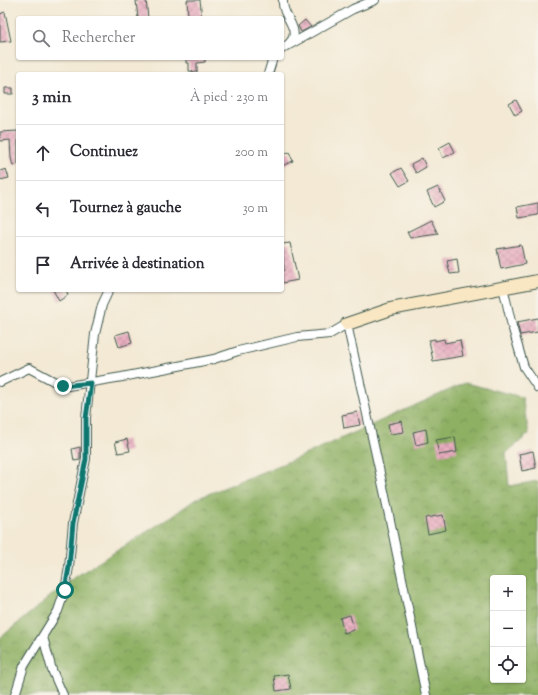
<!DOCTYPE html>
<html lang="fr">
<meta charset="utf-8">
<style>
:root{--surface:#fff;--page:#f7f7f7;--text:#2b2b33;--muted:#7c7c81;--line:#e1e1e2}
body{margin:0;font-family:"Sorts Mill Goudy",serif;background:var(--page);color:var(--text)}
.controls{position:absolute;right:12px;bottom:12px;display:grid;overflow:hidden;border-radius:4px;box-shadow:0 1px 3px #0004}
.controls button{width:36px;height:36px;display:grid;place-items:center;padding:0;border:0;border-bottom:1px solid var(--line);background:var(--surface);color:var(--text);font:20px sans-serif}
.stop{position:absolute;width:12px;height:12px;margin:-9px;border:3px solid #0f766e;border-radius:50%;background:#fff}
.stop.end{background:#0f766e;border-color:#fff;box-shadow:0 1px 4px #0008}
.list{margin:0;padding:0;list-style:none}
h2{display:flex;justify-content:space-between;align-items:center;height:52px;margin:0;padding:0 16px;font-size:17px}
h2 small{font-size:13px;font-weight:400;color:var(--muted)}
.list li{display:grid;grid-template-columns:26px 1fr auto;gap:12px;align-items:center;box-sizing:border-box;height:56px;padding:0 16px;border-top:1px solid var(--line)}
.list b{display:block;font-size:15px;white-space:nowrap}
.list em{font-size:13px;font-style:normal;color:var(--muted)}
.icon{flex:none;width:22px;height:22px;fill:none;stroke:currentColor;stroke-width:2;stroke-linecap:round;stroke-linejoin:round}
.map{position:relative;flex:none;width:538px;height:695px;overflow:hidden}
.search{position:absolute;background:var(--surface);box-shadow:0 1px 3px #0004;left:16px;top:16px;width:268px;height:44px;display:flex;align-items:center;gap:10px;box-sizing:border-box;padding:0 14px;border-radius:4px;color:var(--muted);font-size:15px}
.panel{position:absolute;background:var(--surface);box-shadow:0 1px 3px #0004;left:16px;top:72px;width:268px;height:220px;border-radius:4px}
.map>svg:first-child{display:block}
.forest{fill:url(#forest-crowns);stroke:#56764c;fill-rule:evenodd}
.building{fill:url(#building-cross-hatch)}
.lines{fill:none;stroke-linecap:round;stroke-linejoin:round}
.street-casing{stroke:#3f574c;stroke-width:10}
.secondary-casing{stroke:#3f574c;stroke-width:14}
.street{stroke:#fff;stroke-width:8}
.secondary{stroke:#f9e7c3;stroke-width:12}
.route{stroke:#0f766e;stroke-width:5}
</style>
<div class="map">
<svg width="538" height="695" viewBox="0 0 538 695">
<defs>
<pattern id="forest-crowns" width="20" height="18" patternUnits="userSpaceOnUse"><rect width="20" height="18" fill="#8eb063"/><path d="M2 6a3 3 0 1 1 6 0M12 15a3 3 0 1 1 6 0" fill="none" stroke="#739052"/></pattern>
<pattern id="building-cross-hatch" width="8" height="8" patternUnits="userSpaceOnUse"><rect width="8" height="8" fill="#e9adc0"/><path d="M0 0l8 8M0 8l8-8" fill="none" stroke="#bc8e9d"/></pattern>
</defs>
<rect width="100%" height="100%" fill="#f7f3e8"/>
<filter id="ink" filterUnits="userSpaceOnUse"><feTurbulence type="fractalNoise" baseFrequency=".025" numOctaves="2"/><feDisplacementMap in="SourceGraphic" scale="8" xChannelSelector="R" yChannelSelector="G"/><feConvolveMatrix kernelMatrix="1 2 1 2 8 2 1 2 1" color-interpolation-filters="sRGB"/></filter>
<filter id="wash" filterUnits="userSpaceOnUse"><feTurbulence type="fractalNoise" baseFrequency=".012" numOctaves="4" result="noise"/><feDisplacementMap in="SourceGraphic" scale="16" xChannelSelector="R" yChannelSelector="G"/><feGaussianBlur stdDeviation="0.9" result="paint"/><feColorMatrix in="noise" values="0 0 0 0 0 0 0 0 0 0 0 0 0 0 0 0 0 1.4 0 .05"/><feComposite in="paint" operator="in"/></filter>
<g filter="url(#wash)">
<rect width="100%" height="100%" fill="#f3e9d4"/>
<path class="forest" d="M465,383L522,397L529,434L506,453L509,486L538,481V695H0V638L69,581L175,514L196,499L302,456ZM493,578H523V680H493Z"/>
<g id="blocks">
<path class="building" d="M146,0L148,18H138L136,1Z
M187,0H200L202,18H191V16H188Z
M5,12L11,41L0,42V14Z
M305,20L311,27L301,32L298,26Z
M186,58H205V62L197,63V72L189,71V63H186Z
M5,88H13V94H5Z
M516,100L522,111L515,115L509,104Z
M18,131V164L13,166L11,158L10,140L0,141V132Z
M450,142L455,152L443,158L439,148Z
M289,152L293,161L282,166V155Z
M422,158L426,167L416,173L411,164Z
M401,168L409,181L400,186L392,173Z
M6,169L9,178L0,180V171Z
M438,187L445,201L434,207L427,192Z
M538,203V215L519,218L517,207Z
M431,220L438,234L410,238L407,232Z
M290,243L298,280L282,283V271H284L282,244Z
M521,245L525,264L501,269L497,249Z
M457,259L459,273L450,274L447,261Z
M53,290H66L68,295L59,301Z
M538,318V332L520,335L517,322Z
M129,331L132,343L119,347L115,335Z
M435,339V341L444,339L445,343L460,340L463,356L433,361L429,340Z
M357,412L360,425L344,428L342,415Z
M402,421L404,432L390,434L388,424Z
M426,429L428,442L416,445L413,432Z
M455,437L457,452L439,455L436,440Z
M127,439L130,451L118,453L115,442Z
M80,447V460L74,461L72,449Z
M533,451L536,468L522,471L519,454Z
M443,515L446,530L428,534L425,518Z
M350,615L354,630L344,633L340,618Z
M288,674L291,689L276,691L274,676Z"/>
</g>
</g>
<g filter="url(#ink)">
<use href="#blocks" fill-opacity="0" stroke="#3f574c" stroke-width="1"/>
<g class="lines">
<g class="street-casing">
<path id="street" d="M289,45L353,9L375,0
M282,49C309,32 281,20 283,0
M268,74L273,58
M503,287L512,326L524,367L538,388
M0,382L29,368L59,384L68,386L122,377L214,359L238,351L297,337L330,334L347,324L384,491L426,695
M43,637L52,670L63,695
M15,695L24,666L58,611L65,590L69,567L73,523L86,459V418L95,334L102,305L109,290"/>
</g>
<g class="secondary-casing">
<path id="secondary" d="M347,324L391,309L538,281"/>
</g>
<use href="#street" class="street"/>
<use href="#secondary" class="secondary"/>
</g>
</g>
<g class="lines" filter="url(#ink)">
<path class="route" d="M63,386L91,383L86,418V459L73,523L69,567L65,590"/>
</g>
</svg>
<div class="controls">
<button>+</button>
<button>−</button>
<button><svg class="icon" aria-label="locate" viewBox="0 0 24 24"><circle cx="12" cy="12" r="6"/><path d="M12 2v4M12 18v4M2 12h4M18 12h4"/></svg></button>
</div>
<div class="stop" style="left:65px;top:590px"></div>
<div class="stop end" style="left:63px;top:386px"></div>
<div class="search"><svg class="icon" aria-label="search" viewBox="0 0 24 24"><circle cx="10" cy="10" r="6"/><path d="M15 15l6 6"/></svg>Rechercher</div>
<section class="panel">
<h2>3 min<small>À pied · 230 m</small></h2>
<ul class="list">
<li><svg class="icon" aria-label="ahead" viewBox="0 0 24 24"><path d="M12 20V5M6 11l6-6 6 6"/></svg><div><b>Continuez</b></div><em>200 m</em></li>
<li><svg class="icon" aria-label="left" viewBox="0 0 24 24"><path d="M17 20v-9H6M10 6l-5 5 5 5"/></svg><div><b>Tournez à gauche</b></div><em>30 m</em></li>
<li><svg class="icon" aria-label="arrive" viewBox="0 0 24 24"><path d="M6 21V4h12l-3 4 3 4H6"/></svg><div><b>Arrivée à destination</b></div></li>
</ul>
</section>
</div>
